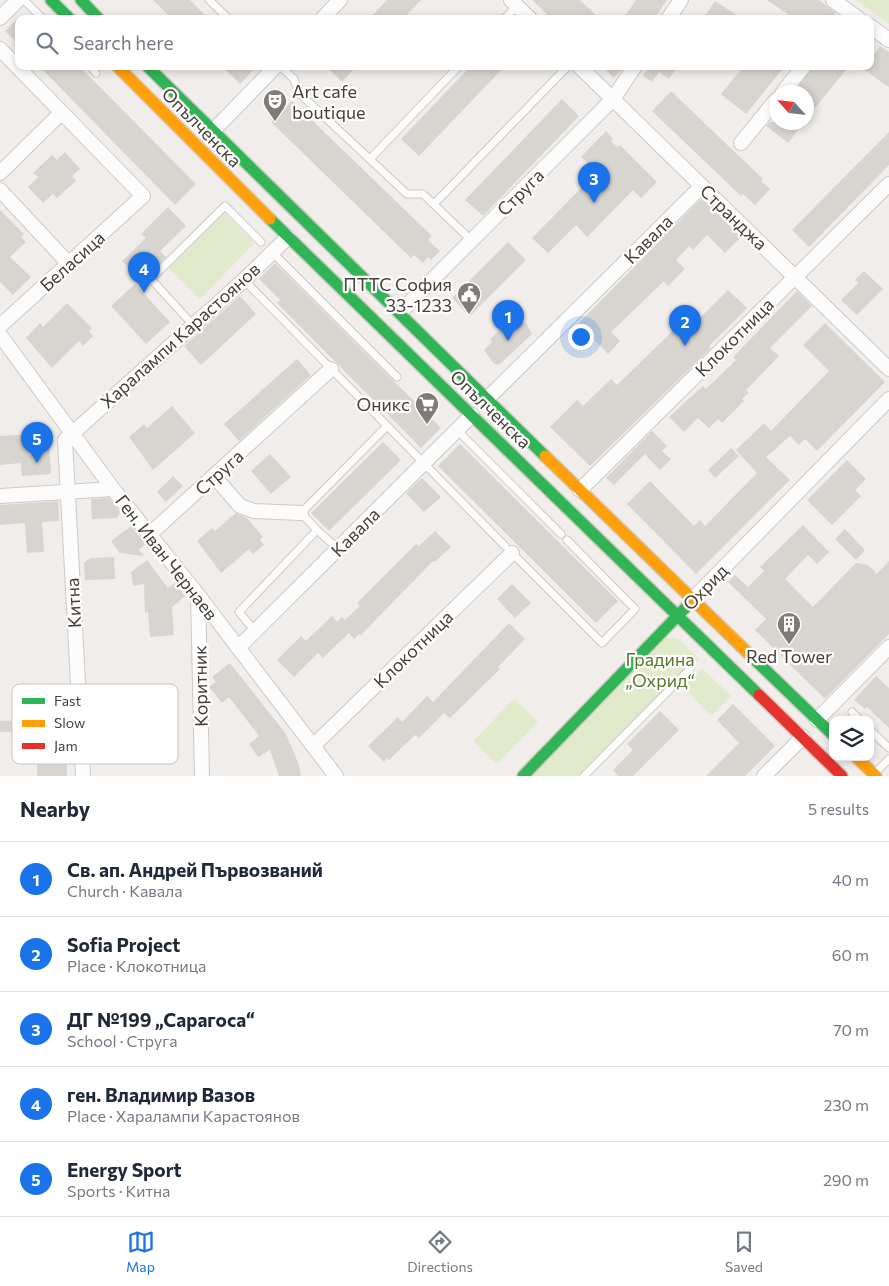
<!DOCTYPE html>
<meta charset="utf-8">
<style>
:root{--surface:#fff;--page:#f6f6f7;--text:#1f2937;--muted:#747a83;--line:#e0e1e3;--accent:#1a73e8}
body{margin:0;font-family:Commissioner,sans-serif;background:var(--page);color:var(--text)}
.controls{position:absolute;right:15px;bottom:15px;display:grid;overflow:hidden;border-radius:10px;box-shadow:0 2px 8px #0003}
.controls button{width:45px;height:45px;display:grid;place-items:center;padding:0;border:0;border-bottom:1px solid var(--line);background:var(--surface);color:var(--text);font:25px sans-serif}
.compass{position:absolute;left:769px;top:85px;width:45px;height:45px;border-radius:50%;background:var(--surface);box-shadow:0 2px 8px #0003;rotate:297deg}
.you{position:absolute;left:580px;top:336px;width:18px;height:18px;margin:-12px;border:4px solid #fff;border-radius:50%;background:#1a73e8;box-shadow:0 0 0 8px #1a73e833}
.badge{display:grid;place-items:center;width:32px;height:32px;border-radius:50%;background:var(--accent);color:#fff;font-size:16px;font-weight:700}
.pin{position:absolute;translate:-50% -41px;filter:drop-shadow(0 1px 2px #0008)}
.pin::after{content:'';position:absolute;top:26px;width:18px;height:15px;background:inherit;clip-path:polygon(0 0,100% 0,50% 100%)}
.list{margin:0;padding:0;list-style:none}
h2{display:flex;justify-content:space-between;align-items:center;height:65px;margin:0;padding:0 20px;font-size:21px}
h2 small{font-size:16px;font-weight:400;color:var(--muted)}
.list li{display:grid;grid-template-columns:32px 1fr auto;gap:15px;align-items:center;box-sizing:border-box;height:75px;padding:0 20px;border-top:1px solid var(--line)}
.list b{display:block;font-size:19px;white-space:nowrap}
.list p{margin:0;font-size:16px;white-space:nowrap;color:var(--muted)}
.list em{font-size:16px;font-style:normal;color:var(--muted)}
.icon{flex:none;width:28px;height:28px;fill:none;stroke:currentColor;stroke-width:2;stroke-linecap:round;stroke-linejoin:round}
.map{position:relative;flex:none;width:889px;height:776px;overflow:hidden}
.search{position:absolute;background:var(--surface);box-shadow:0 2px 8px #0003;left:15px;right:15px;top:15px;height:55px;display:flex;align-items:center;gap:12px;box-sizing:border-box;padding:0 18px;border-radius:10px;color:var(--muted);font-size:19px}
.sheet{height:440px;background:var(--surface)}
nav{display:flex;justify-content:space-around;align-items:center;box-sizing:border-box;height:70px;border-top:1px solid var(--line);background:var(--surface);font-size:14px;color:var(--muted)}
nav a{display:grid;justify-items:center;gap:2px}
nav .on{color:var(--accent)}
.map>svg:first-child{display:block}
.green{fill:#e1eaca}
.building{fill:#d8d5d1}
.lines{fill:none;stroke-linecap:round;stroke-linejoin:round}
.lane-casing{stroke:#cdc9c6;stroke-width:9}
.street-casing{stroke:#cdc9c6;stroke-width:16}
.fast-casing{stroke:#d0cac1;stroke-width:14}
.slow-casing{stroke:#d0cac1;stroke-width:14}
.jam-casing{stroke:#d0cac1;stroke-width:14}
.lane{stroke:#fdfcfc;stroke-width:7}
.street{stroke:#fdfcfc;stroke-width:14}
.fast{stroke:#30b455;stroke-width:11}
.slow{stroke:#ff9f0a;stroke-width:11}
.jam{stroke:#e5322d;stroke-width:11}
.labels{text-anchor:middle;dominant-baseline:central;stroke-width:4.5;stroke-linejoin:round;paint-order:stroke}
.poi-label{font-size:18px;fill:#473e36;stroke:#fff;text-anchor:end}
.street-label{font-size:18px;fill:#473e36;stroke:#fff}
.park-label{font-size:18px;fill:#507929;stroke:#fff}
.key{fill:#fff;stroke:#c8c5c3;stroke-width:1}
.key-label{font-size:14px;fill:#473e36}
</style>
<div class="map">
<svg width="889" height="776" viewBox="0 0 889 776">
<rect width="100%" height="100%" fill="#f0edea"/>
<path class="green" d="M856,0H889V24Z
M224,213L255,243L200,299L169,268Z
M660,638H677L699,659L589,776H530Z
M702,668L731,696L711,716L683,687Z
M514,699L538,722L497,764L473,741Z"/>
<path class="building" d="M153,0H190L209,19H172Z
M387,0H421L403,19H369Z
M532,0H580L600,19H552Z
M636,0H667L654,19H623Z
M767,0H819L836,13L832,19H795Z
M715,1L743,19H703Z
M19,17V45L5,31Z
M880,46L889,52V87L864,70L866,66H870V60Z
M39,66H79L196,184L175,205Z
M222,66H257L240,84Z
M326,66H357L342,82Z
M471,66H505L419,156L401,139Z
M601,66H624L614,78Z
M649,66H678L669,79L659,72L652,82L643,76Z
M744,66H785L746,114L721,94Z
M813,66H849L806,119V92H794Z
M671,91L763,179L761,181L770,189L755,205L743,194L741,196L652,111Z
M562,99L579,116L483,216L465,200Z
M292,101L432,236L428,240L440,251L431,260L428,257L423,263L414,255L411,258L271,122Z
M769,122H804L788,143L766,126Z
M606,131L613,139L611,142L618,147L620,145L657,182L641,198L633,190L587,237L576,225L548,253L532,238L597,172L581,157Z
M889,132V165L809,247L792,230Z
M65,152L80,169L72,176L76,181L57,198L53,194L43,203L28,187L38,177L33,173L52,155L57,160Z
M702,198L741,237L725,253L707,235L693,250L689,246L676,260L685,269L668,286L664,281L611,332L620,341L608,354L578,324Z
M168,207L186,226L160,251L166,257L142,282L122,261L146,238L141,234Z
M0,210L24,234L21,237L26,242L10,257L31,277L13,295L0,282Z
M508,242L526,260L470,316L452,298Z
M275,263L441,428L421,448L277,303L280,300L259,279Z
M864,271L883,289L857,315L841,300L858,283L855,280Z
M135,284L170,322L146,344L111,306Z
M728,290L747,308L709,346L711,348L590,466L550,427L577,400L583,406L611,379L617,385L684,320L691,327Z
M797,291L812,306L770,348L779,356L746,390L749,393L742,399L744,401L722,423L718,419L709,428L698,418L684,432L669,417L703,386L706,389L736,360L733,357Z
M240,296L256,314L201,365L184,346Z
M67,303L92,328L89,331L93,336L83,346L79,341L52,368L26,338L40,323L43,327Z
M515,316L521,322L526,323L532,334L501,363L498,365L494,364L484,350L492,342L490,339Z
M825,323L885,382L817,451L805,439L799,445L790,436L766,457L790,480L696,574L627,504L650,481L694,526L700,520L705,526L757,473L736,450L764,423L771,431L829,371L803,345Z
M297,359L311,375L239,441L224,424Z
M172,406L195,433L153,470L129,437L144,424L147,428Z
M652,431L667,446L662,451L671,459L660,470L645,454L614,485L606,478Z
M48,433L51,474L22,476L21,463L0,465V436Z
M383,442L401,460L329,531L311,513Z
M460,444L618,601L596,623L438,466Z
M731,448L739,456L715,478L708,470Z
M270,454L291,477L271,494L251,471Z
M847,460L866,479L855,490L861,496L832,525L807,500Z
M173,476L183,486L166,502L157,492Z
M422,478L441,497L424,512L406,493Z
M109,498L120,512L117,518L92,519L91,499Z
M58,501L59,521L42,522L44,552L27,553L25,523L0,525V505Z
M236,513L247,518L263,537L260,540L264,545L253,554L249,549L221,573L197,541L212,528L215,531Z
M803,525L829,552L817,564L808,555L785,579L813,607L856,563L868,565L877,574L889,561V634L825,699L755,630L766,619L728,582L735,575L748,587L764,571L760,567Z
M131,526L146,544L139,550L144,556L120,553L111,541Z
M845,529L865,550L856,560L835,539Z
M435,531L451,547L435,562L433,561L361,635L359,634L354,639L349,633L323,658L318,653L294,677L277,660L301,636L306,641L332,616L337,622L342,617L345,620L360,606L357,603L416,544L419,546Z
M114,557L115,579L85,580L84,563L90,558Z
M147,560L168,588L175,583L185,596L172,607L174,635L150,637L148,612L145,613L144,584L133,586L131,572Z
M512,584L531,603L515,618L497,599Z
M509,623L525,639L498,667L500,669L450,718L444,713L419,738L415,735L389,760L387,758L384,762L368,746L398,717L402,722L427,696L433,702Z
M230,663L286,734L299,765L301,776H279L270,750L258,757L249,744L259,736L229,697L222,703L209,687L216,682L212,677Z
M876,676L889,688V728L867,707L865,709L854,700Z
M733,704L775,746L745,776H706L739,743L717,720Z
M660,711L679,730L633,776H618L613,770L633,750L627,744Z
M42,716V737H26V731L0,732V721L25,720V717Z
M67,748V776H37V749Z"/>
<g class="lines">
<g class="lane-casing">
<path id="lane" d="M24,0L43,19
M209,0L229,19
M504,19L517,6
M90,66L96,73
M280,66L294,79L299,93L407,194H423L472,241
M370,159L459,66
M434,204L568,66
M272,252L397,377
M244,280L505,546
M193,325L151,279L225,206L261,242
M457,430L561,534
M317,530L301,513L387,426
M512,553L602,643L635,609L567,540
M255,631L239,612L317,530L338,549
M852,712L860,720
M870,730L889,748
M876,772L889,759
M584,776L691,668"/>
</g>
<g class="street-casing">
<path id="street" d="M511,0L530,19
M833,0L859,19
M0,18L18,0
M322,19L340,0
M668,19L681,0
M870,26L889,40
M0,49L143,196L0,326
M579,66L889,369
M783,92L804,66
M213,131L276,66
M741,143L776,100
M0,173L61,113
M0,190L69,264
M400,312L613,99L635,66
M0,335L113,489L198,595L336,776
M487,399L702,186
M214,476L240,506L254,511L301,513
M580,490L889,184
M0,496L113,489
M150,534L331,369
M198,595L202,776
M692,600L889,399
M238,648L472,415
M817,720L889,647
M313,746L512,553
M83,776L65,440L244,280L288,237
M764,776L803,737"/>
</g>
<g class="fast-casing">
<path id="fast" d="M51,0L70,19
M81,0L99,19
M147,66L545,456
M270,219L759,695
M753,658L833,735
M523,776L689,604"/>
</g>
<g class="slow-casing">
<path id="slow" d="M117,66L270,219
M545,456L753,658
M856,757L876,776"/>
</g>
<g class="jam-casing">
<path id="jam" d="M759,695L842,776"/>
</g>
<use href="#lane" class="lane"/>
<use href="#street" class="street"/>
<use href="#fast" class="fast"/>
<use href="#slow" class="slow"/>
<use href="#jam" class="jam"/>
</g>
<defs>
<g id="theatre-pin" transform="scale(1.25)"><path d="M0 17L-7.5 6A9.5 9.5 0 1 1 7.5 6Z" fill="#827b75" stroke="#fff"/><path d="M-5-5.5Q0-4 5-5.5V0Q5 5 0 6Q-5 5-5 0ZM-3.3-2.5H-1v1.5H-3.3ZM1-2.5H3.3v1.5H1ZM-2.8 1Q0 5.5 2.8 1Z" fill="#fff"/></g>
<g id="civic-pin" transform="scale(1.25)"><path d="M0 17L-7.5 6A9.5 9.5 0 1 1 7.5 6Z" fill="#827b75" stroke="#fff"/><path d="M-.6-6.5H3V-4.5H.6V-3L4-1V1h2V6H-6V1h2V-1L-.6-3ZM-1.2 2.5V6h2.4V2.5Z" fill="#fff"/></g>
<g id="supermarket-pin" transform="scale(1.25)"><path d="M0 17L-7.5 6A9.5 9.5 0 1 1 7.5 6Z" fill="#827b75" stroke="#fff"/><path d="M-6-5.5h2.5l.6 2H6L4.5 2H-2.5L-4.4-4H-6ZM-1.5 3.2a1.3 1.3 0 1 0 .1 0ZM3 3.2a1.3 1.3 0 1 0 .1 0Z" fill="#fff"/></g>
<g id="building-pin" transform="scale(1.25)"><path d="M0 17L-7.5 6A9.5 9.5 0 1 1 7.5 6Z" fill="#827b75" stroke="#fff"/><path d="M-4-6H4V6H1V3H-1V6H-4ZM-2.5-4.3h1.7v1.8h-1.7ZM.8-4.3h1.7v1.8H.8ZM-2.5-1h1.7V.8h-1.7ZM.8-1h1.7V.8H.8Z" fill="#fff"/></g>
</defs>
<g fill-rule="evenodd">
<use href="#theatre-pin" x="275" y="101"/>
<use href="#civic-pin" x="469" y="294"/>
<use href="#supermarket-pin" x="427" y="404"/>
<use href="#building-pin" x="789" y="624"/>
</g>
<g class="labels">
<g class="poi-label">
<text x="292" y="91" text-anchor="start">Art cafe<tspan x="292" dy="21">boutique</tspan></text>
<text x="452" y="284">ПТТС София<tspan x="452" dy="21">33-1233</tspan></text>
<text x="410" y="404">Оникс</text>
<text x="789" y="656" text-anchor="middle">Red Tower</text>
</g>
<g class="street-label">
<text transform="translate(202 127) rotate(45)">Опълченска</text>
<text transform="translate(520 192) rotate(-45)">Струга</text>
<text transform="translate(734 217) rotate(44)">Странджа</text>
<text transform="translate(648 239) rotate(-45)">Кавала</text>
<text transform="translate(72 261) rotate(-42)">Беласица</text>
<text transform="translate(180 335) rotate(-42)">Харалампи Карастоянов</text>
<text transform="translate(734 337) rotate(-45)">Клокотница</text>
<text transform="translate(491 409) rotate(44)">Опълченска</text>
<text transform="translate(219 472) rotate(-42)">Струга</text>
<text transform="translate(355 532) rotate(-45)">Кавала</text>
<text transform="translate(167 557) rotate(52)">Ген. Иван Чернаев</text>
<text transform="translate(705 587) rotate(-46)">Охрид</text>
<text transform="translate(73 603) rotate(-93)">Китна</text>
<text transform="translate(413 649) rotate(-44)">Клокотница</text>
<text transform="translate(200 686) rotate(-91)">Коритник</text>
</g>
<g class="park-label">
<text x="660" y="659">Градина<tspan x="660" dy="21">„Охрид“</tspan></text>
</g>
</g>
<rect x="12" y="684" width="166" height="80" rx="8" class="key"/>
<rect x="22" y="698" width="23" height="6" fill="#30b455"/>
<rect x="22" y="720" width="23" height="7" fill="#ff9f0a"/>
<rect x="22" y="743" width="23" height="6" fill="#e5322d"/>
<g class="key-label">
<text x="54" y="706">Fast</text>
<text x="54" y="728">Slow</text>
<text x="54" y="751">Jam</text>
</g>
</svg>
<div class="controls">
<button><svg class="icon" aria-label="layers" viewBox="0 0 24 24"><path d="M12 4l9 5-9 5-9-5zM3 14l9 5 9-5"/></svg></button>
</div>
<svg class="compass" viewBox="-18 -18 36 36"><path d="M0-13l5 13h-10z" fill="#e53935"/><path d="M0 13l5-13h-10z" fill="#747a83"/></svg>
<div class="you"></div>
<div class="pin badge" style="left:508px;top:341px">1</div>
<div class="pin badge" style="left:685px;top:346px">2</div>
<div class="pin badge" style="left:594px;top:203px">3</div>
<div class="pin badge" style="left:144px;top:293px">4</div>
<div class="pin badge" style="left:37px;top:463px">5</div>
<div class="search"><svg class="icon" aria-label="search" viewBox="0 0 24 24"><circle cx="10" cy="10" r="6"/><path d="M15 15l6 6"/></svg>Search here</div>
</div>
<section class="sheet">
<h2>Nearby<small>5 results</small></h2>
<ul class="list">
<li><span class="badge">1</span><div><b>Св. ап. Андрей Първозваний</b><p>Church · Кавала</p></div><em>40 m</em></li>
<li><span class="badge">2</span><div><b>Sofia Project</b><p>Place · Клокотница</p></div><em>60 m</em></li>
<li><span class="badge">3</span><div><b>ДГ №199 „Сарагоса“</b><p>School · Струга</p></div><em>70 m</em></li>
<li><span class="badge">4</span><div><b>ген. Владимир Вазов</b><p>Place · Харалампи Карастоянов</p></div><em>230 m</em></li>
<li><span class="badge">5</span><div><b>Energy Sport</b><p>Sports · Китна</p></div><em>290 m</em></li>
</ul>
</section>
<nav>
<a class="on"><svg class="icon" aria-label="map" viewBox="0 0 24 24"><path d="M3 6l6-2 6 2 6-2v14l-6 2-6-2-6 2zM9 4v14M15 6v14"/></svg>Map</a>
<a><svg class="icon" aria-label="directions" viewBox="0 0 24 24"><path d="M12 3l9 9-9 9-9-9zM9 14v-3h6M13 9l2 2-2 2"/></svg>Directions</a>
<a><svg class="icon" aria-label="saved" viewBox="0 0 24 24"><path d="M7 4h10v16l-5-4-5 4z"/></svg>Saved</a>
</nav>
